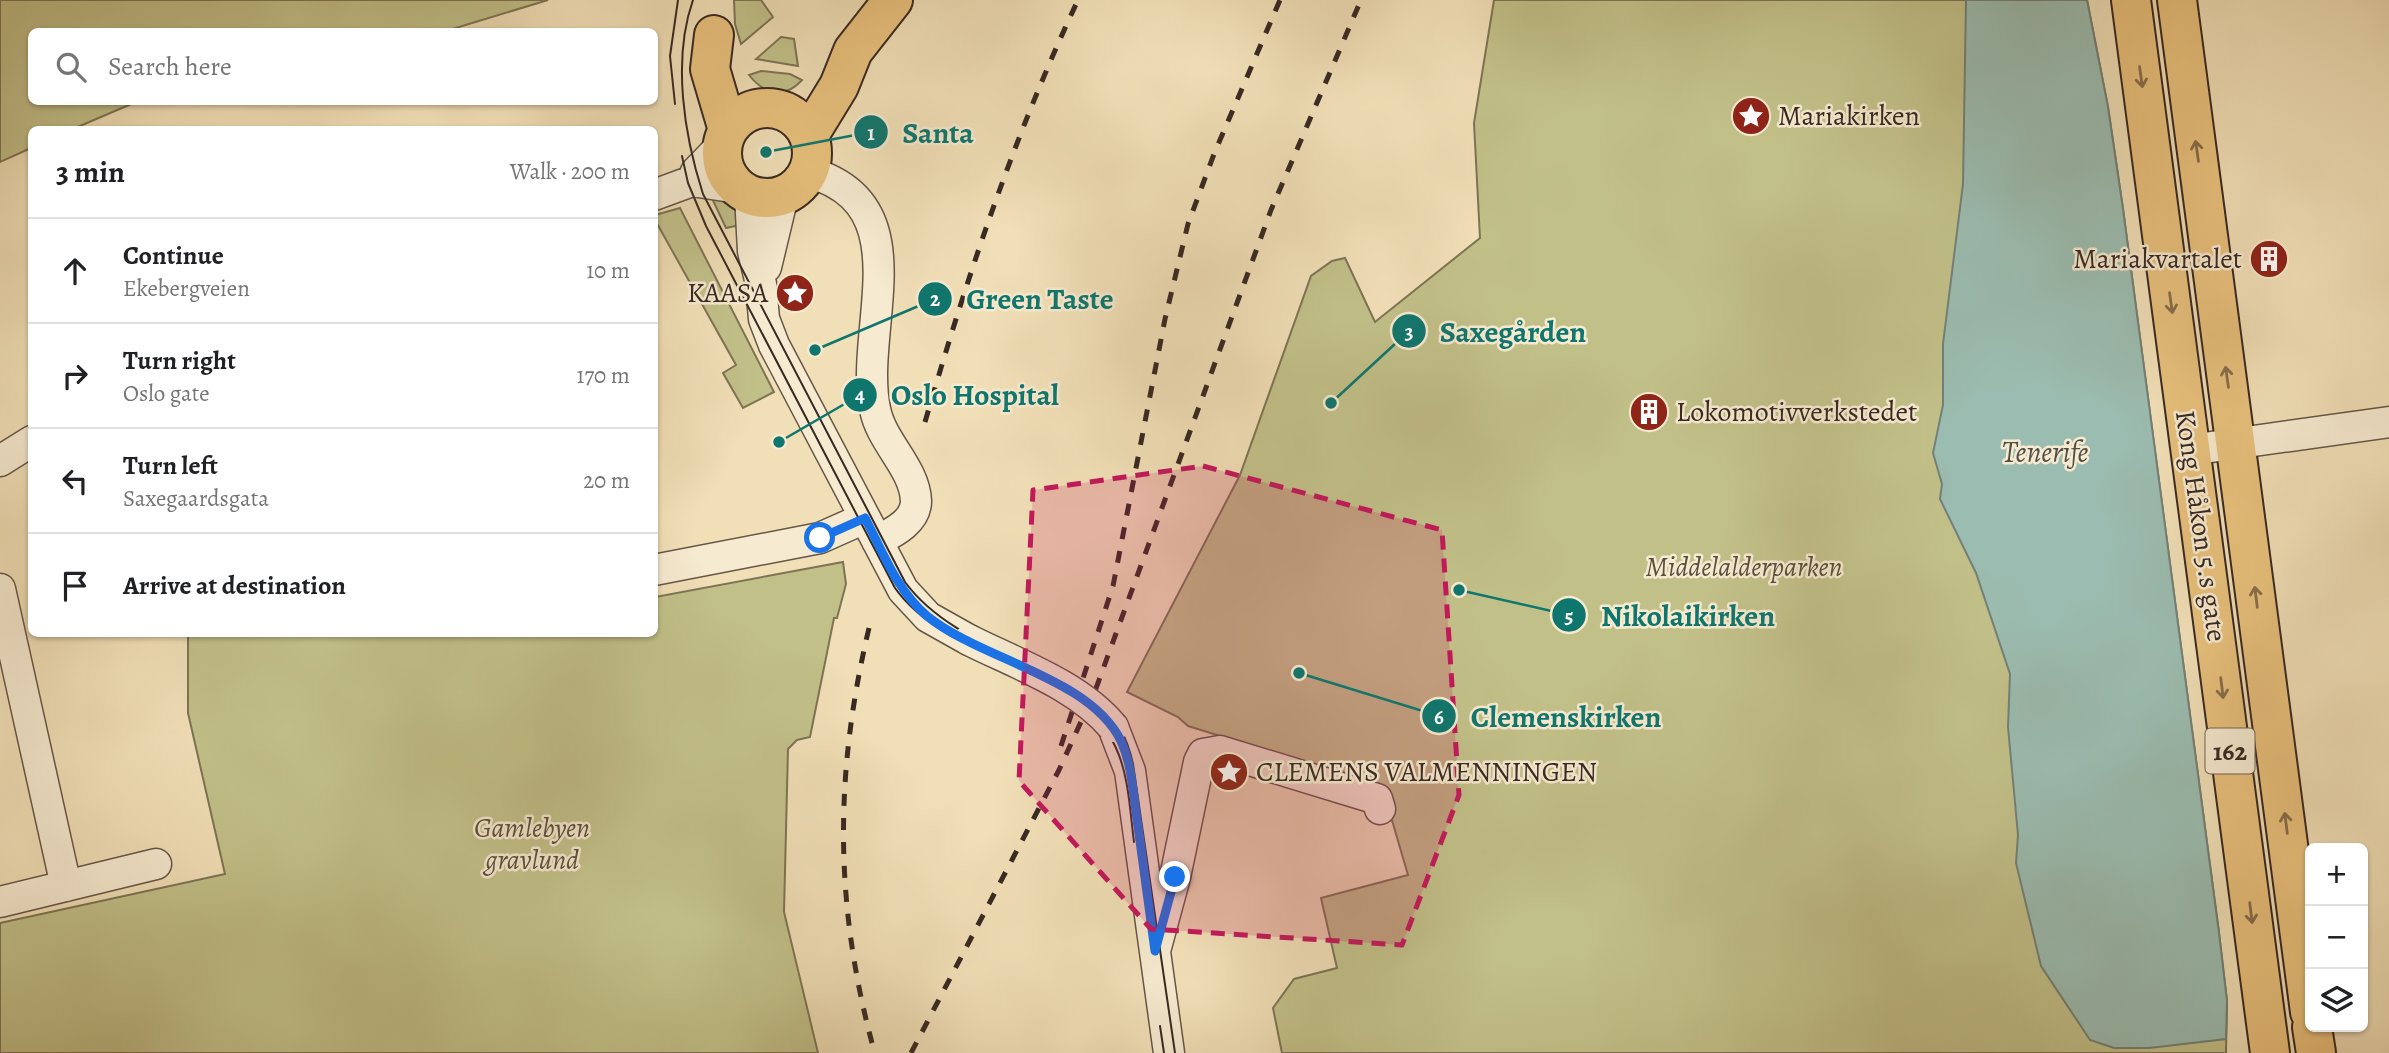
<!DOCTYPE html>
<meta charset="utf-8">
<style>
:root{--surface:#fff;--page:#f6f6f6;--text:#202124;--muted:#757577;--line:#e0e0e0}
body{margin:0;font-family:Alegreya,serif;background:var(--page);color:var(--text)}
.controls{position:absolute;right:21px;bottom:21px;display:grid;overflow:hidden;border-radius:10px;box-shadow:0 2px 5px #0004}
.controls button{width:63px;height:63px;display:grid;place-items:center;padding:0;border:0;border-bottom:2px solid var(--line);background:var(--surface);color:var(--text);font:35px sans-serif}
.stop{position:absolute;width:21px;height:21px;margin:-16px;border:5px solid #1a73e8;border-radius:50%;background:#fff}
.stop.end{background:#1a73e8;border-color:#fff;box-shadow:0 2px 7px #0008}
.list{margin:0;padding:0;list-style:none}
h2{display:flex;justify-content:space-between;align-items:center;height:91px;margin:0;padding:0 28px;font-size:30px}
h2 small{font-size:23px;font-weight:400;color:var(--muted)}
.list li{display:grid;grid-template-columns:46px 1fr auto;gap:21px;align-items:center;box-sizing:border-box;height:105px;padding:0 28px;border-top:2px solid var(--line)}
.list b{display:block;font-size:26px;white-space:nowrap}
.list p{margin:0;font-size:23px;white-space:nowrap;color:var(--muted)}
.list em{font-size:23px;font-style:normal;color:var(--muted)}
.icon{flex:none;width:38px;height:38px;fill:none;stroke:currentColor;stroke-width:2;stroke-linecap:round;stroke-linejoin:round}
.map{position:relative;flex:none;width:2389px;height:1053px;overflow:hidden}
.search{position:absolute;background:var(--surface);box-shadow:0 2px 5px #0004;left:28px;top:28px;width:630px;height:77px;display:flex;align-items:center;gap:18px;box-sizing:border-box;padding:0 24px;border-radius:10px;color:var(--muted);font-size:26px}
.panel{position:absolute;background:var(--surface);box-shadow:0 2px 5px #0004;left:28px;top:126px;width:630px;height:511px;border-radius:10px}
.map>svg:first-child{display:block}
.green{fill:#c2c089;stroke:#7d7456;stroke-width:2}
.water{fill:#9bbcb0;stroke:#738178;stroke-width:2}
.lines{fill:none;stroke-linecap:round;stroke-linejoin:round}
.minor-casing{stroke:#665648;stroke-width:33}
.major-casing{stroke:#382923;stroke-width:42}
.highway-casing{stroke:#382923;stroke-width:42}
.minor{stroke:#f6ead0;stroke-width:30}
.major{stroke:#e8c07c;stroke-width:38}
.highway{stroke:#e8c07c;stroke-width:38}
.tram{stroke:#382923;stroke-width:2}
.rail{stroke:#382923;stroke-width:5;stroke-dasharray:12 12;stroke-linecap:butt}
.minor-bridge-casing{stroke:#665648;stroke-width:33;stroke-linecap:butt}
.minor-bridge{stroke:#f6ead0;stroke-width:30}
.oneway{stroke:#876d4b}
.route{stroke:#1a73e8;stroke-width:9}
.marked{fill:#c2185b;fill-opacity:0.2;stroke:#c2185b;stroke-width:5;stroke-dasharray:14 9;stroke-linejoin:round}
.labels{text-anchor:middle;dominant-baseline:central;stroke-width:5;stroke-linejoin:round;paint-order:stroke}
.shield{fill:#f6ead0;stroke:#716357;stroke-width:2}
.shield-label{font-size:26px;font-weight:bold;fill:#382923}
.poi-label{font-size:28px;fill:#382923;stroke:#f6ead0;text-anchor:start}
.street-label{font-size:28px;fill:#382923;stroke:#f6ead0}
.park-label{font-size:28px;font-style:italic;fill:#5a4f3c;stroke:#f6ead0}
.water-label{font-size:30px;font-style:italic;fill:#514e46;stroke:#f6ead0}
.leader{fill:none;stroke:#0f766e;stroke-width:2.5}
.callout-dot{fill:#0f766e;stroke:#f6ead0;stroke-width:2.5}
.mark-label{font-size:21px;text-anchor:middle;font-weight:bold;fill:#fff}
.callout-label{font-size:30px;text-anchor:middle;font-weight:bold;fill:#0f766e;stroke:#f6ead0;stroke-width:5;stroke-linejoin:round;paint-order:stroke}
</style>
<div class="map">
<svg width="2389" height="1053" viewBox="0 0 2389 1053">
<rect width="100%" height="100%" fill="#f1dfb7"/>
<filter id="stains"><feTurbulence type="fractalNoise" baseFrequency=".00286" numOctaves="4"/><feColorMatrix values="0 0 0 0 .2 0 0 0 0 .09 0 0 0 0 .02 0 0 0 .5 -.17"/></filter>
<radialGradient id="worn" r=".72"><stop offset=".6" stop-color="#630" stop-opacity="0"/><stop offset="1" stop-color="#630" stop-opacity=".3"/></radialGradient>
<path class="green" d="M0,0H548L446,31L32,32V102H136L73,129L32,130L31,148L0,162Z
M734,0H761L773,17L741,44L735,24Z
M1494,0H2087L2108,107L2123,209L2219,933L2227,1001L2226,1053H1282L1273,1008L1294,979L1337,968L1321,898L1408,875L1382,786L1188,726L1178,717L1127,692L1240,475L1311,276L1332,261L1345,258L1375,322L1480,238L1474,123Z
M781,37L794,39L798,66L756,59Z
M761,71L790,74L802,80C784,100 764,94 749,75Z
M709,192L735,201L744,224L726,228Z
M680,208L774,392L743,408L723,373L736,365L655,220V215Z
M843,562L846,584L837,618H834L810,737L797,740L788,749L784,912L818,1053H0V923L225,874L188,713V634H654L655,597Z"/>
<path class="water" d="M1966,0H2087L2108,107L2123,209L2219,933L2227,1001L2226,1039L2149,1048H2114L2090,1040L2041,966L2016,863L2018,835L2008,727L2010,674L1976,573L1940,499L1942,484L1933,453L1943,405V344L1963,184Z"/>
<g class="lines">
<g class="minor-casing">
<path id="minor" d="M808,172C924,204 858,328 875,409C881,442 915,468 916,501C916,522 892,533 877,541
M692,181L696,172L723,144
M654,195L692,181L738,188
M750,195L753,251L761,284L764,319L774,345L903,590L928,617L969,640
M766,267L783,196
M2190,450L2389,422
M0,461L32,441
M654,570L820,538L865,518
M0,589L66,886
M1113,727L1130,771L1169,1053
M0,902L156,864
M1155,951L1175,877L1199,762L1203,754L1220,751L1377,799L1380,809"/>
</g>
<g class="major-casing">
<path id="major" d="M714,35L710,69L728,130
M722 153a45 45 0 1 1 90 0a45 45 0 1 1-90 0Z
M809,135L839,86L853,51L893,0"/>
</g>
<g class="highway-casing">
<path id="highway" d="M2131,0L2270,1053
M2177,0L2310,1012
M2312,1027L2316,1053"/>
</g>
<use href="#minor" class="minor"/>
<use href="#major" class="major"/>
<use href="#highway" class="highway"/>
<path class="tram" d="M693,0C672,60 684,135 703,194L905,582C950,643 1035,658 1096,701C1117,718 1127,737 1133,764L1175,1053
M675,104L670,56L678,0
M682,156L688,183L706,226L895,588C948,663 1081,669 1116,748C1129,776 1130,812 1134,842
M1160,1026L1164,1053"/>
<path class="rail" d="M925,422C967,277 1014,136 1078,0
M869,628C835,771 834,900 872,1043
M1061,746L1113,586L1165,319L1188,224L1214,154L1280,0
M911,1053L1059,770L1095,691L1271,210L1361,0"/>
<g class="minor-bridge-casing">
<path id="minor-bridge" d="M969,640C1017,664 1078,685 1113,727"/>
</g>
<use href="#minor-bridge" class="minor-bridge"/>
</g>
<defs><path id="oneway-shaft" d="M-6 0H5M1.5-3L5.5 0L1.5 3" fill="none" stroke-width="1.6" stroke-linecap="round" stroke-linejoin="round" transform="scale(1.75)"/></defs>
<g class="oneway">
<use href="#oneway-shaft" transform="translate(2141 77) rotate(82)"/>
<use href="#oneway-shaft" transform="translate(2197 151) rotate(-98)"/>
<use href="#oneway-shaft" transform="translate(2171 303) rotate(82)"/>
<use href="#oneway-shaft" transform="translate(2227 377) rotate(-98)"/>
<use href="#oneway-shaft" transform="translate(2256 597) rotate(-97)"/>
<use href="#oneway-shaft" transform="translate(2222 688) rotate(83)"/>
<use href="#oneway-shaft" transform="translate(2286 823) rotate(-97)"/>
<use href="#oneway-shaft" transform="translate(2251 913) rotate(83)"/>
</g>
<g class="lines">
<path class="route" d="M820,538L865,518C883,552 897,591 927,616C981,660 1090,677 1121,741C1132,765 1133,793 1137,819C1143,863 1149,907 1155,951L1175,877"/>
</g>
<path class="marked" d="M1203,466L1442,530L1459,795L1402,945L1151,929L1019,781L1033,490Z"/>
<defs>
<g id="sight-disc" transform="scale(2.0125)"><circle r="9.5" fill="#8f2418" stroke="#f6ead0"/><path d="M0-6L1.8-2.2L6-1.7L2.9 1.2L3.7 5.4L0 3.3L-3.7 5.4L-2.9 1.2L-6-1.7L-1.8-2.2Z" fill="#fff"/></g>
<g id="building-disc" transform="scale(2.0125)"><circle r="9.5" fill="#8f2418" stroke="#f6ead0"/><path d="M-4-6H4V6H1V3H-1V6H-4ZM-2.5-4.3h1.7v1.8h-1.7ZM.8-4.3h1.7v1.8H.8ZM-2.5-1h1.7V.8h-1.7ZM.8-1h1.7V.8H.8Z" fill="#fff"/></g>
</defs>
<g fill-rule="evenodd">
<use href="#sight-disc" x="1751" y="116"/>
<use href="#building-disc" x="2269" y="259"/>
<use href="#sight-disc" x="795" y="293"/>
<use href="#building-disc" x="1649" y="412"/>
<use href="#sight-disc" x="1229" y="772"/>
</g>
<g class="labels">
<rect class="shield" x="2205.5" y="728.5" width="49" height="45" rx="5"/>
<g class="shield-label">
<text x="2230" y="751">162</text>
</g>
<g class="poi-label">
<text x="1778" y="116">Mariakirken</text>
<text x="2242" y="259" text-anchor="end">Mariakvartalet</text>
<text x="768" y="293" text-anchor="end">KAASA</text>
<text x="1676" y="412">Lokomotivverkstedet</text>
<text x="1256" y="772">CLEMENS VALMENNINGEN</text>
</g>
<g class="street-label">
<text transform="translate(2201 526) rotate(82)">Kong Håkon 5.s gate</text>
</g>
<g class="park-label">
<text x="1744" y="567">Middelalderparken</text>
<text x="532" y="828">Gamlebyen<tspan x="532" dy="32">gravlund</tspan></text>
</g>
<g class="water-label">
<text x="2045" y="452">Tenerife</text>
</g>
</g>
<path class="leader" d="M766 152L871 132M815 350L935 299M1331 403L1409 331M779 442L860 395M1459 590L1569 615M1299 673L1439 716"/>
<g class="callout-dot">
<circle cx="766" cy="152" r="7"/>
<circle cx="815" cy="350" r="7"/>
<circle cx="1331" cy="403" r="7"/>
<circle cx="779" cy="442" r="7"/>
<circle cx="1459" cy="590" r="7"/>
<circle cx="1299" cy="673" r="7"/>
<circle cx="871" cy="132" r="18"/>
<circle cx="935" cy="299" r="18"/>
<circle cx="1409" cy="331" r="18"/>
<circle cx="860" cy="395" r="18"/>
<circle cx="1569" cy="615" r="18"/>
<circle cx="1439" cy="716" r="18"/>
</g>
<g class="mark-label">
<text x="871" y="140">1</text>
<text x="935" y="306">2</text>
<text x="1409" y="339">3</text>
<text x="860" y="402">4</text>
<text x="1569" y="623">5</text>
<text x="1439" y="724">6</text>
</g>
<g class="callout-label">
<text x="938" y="143">Santa</text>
<text x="1040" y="309">Green Taste</text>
<text x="1513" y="342">Saxegården</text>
<text x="975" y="405">Oslo Hospital</text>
<text x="1688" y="626">Nikolaikirken</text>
<text x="1566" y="727">Clemenskirken</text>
</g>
<rect width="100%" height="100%" filter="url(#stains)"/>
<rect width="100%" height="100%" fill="url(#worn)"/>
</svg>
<div class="controls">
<button>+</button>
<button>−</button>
<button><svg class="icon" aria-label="layers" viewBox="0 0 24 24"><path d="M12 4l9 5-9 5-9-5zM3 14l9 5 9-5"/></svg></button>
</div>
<div class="stop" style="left:820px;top:538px"></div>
<div class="stop end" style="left:1175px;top:877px"></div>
<div class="search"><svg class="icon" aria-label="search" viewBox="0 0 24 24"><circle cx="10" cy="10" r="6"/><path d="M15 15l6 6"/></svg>Search here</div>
<section class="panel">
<h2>3 min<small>Walk · 200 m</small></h2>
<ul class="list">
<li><svg class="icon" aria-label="ahead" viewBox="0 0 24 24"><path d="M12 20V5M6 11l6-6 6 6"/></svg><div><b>Continue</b><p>Ekebergveien</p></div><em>10 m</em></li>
<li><svg class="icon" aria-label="right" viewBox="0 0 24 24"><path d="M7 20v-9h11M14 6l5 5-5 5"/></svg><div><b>Turn right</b><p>Oslo gate</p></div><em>170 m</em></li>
<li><svg class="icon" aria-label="left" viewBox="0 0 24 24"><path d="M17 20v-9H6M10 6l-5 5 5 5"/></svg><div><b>Turn left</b><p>Saxegaardsgata</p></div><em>20 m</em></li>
<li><svg class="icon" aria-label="arrive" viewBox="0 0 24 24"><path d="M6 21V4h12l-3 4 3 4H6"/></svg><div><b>Arrive at destination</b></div></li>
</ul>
</section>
</div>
